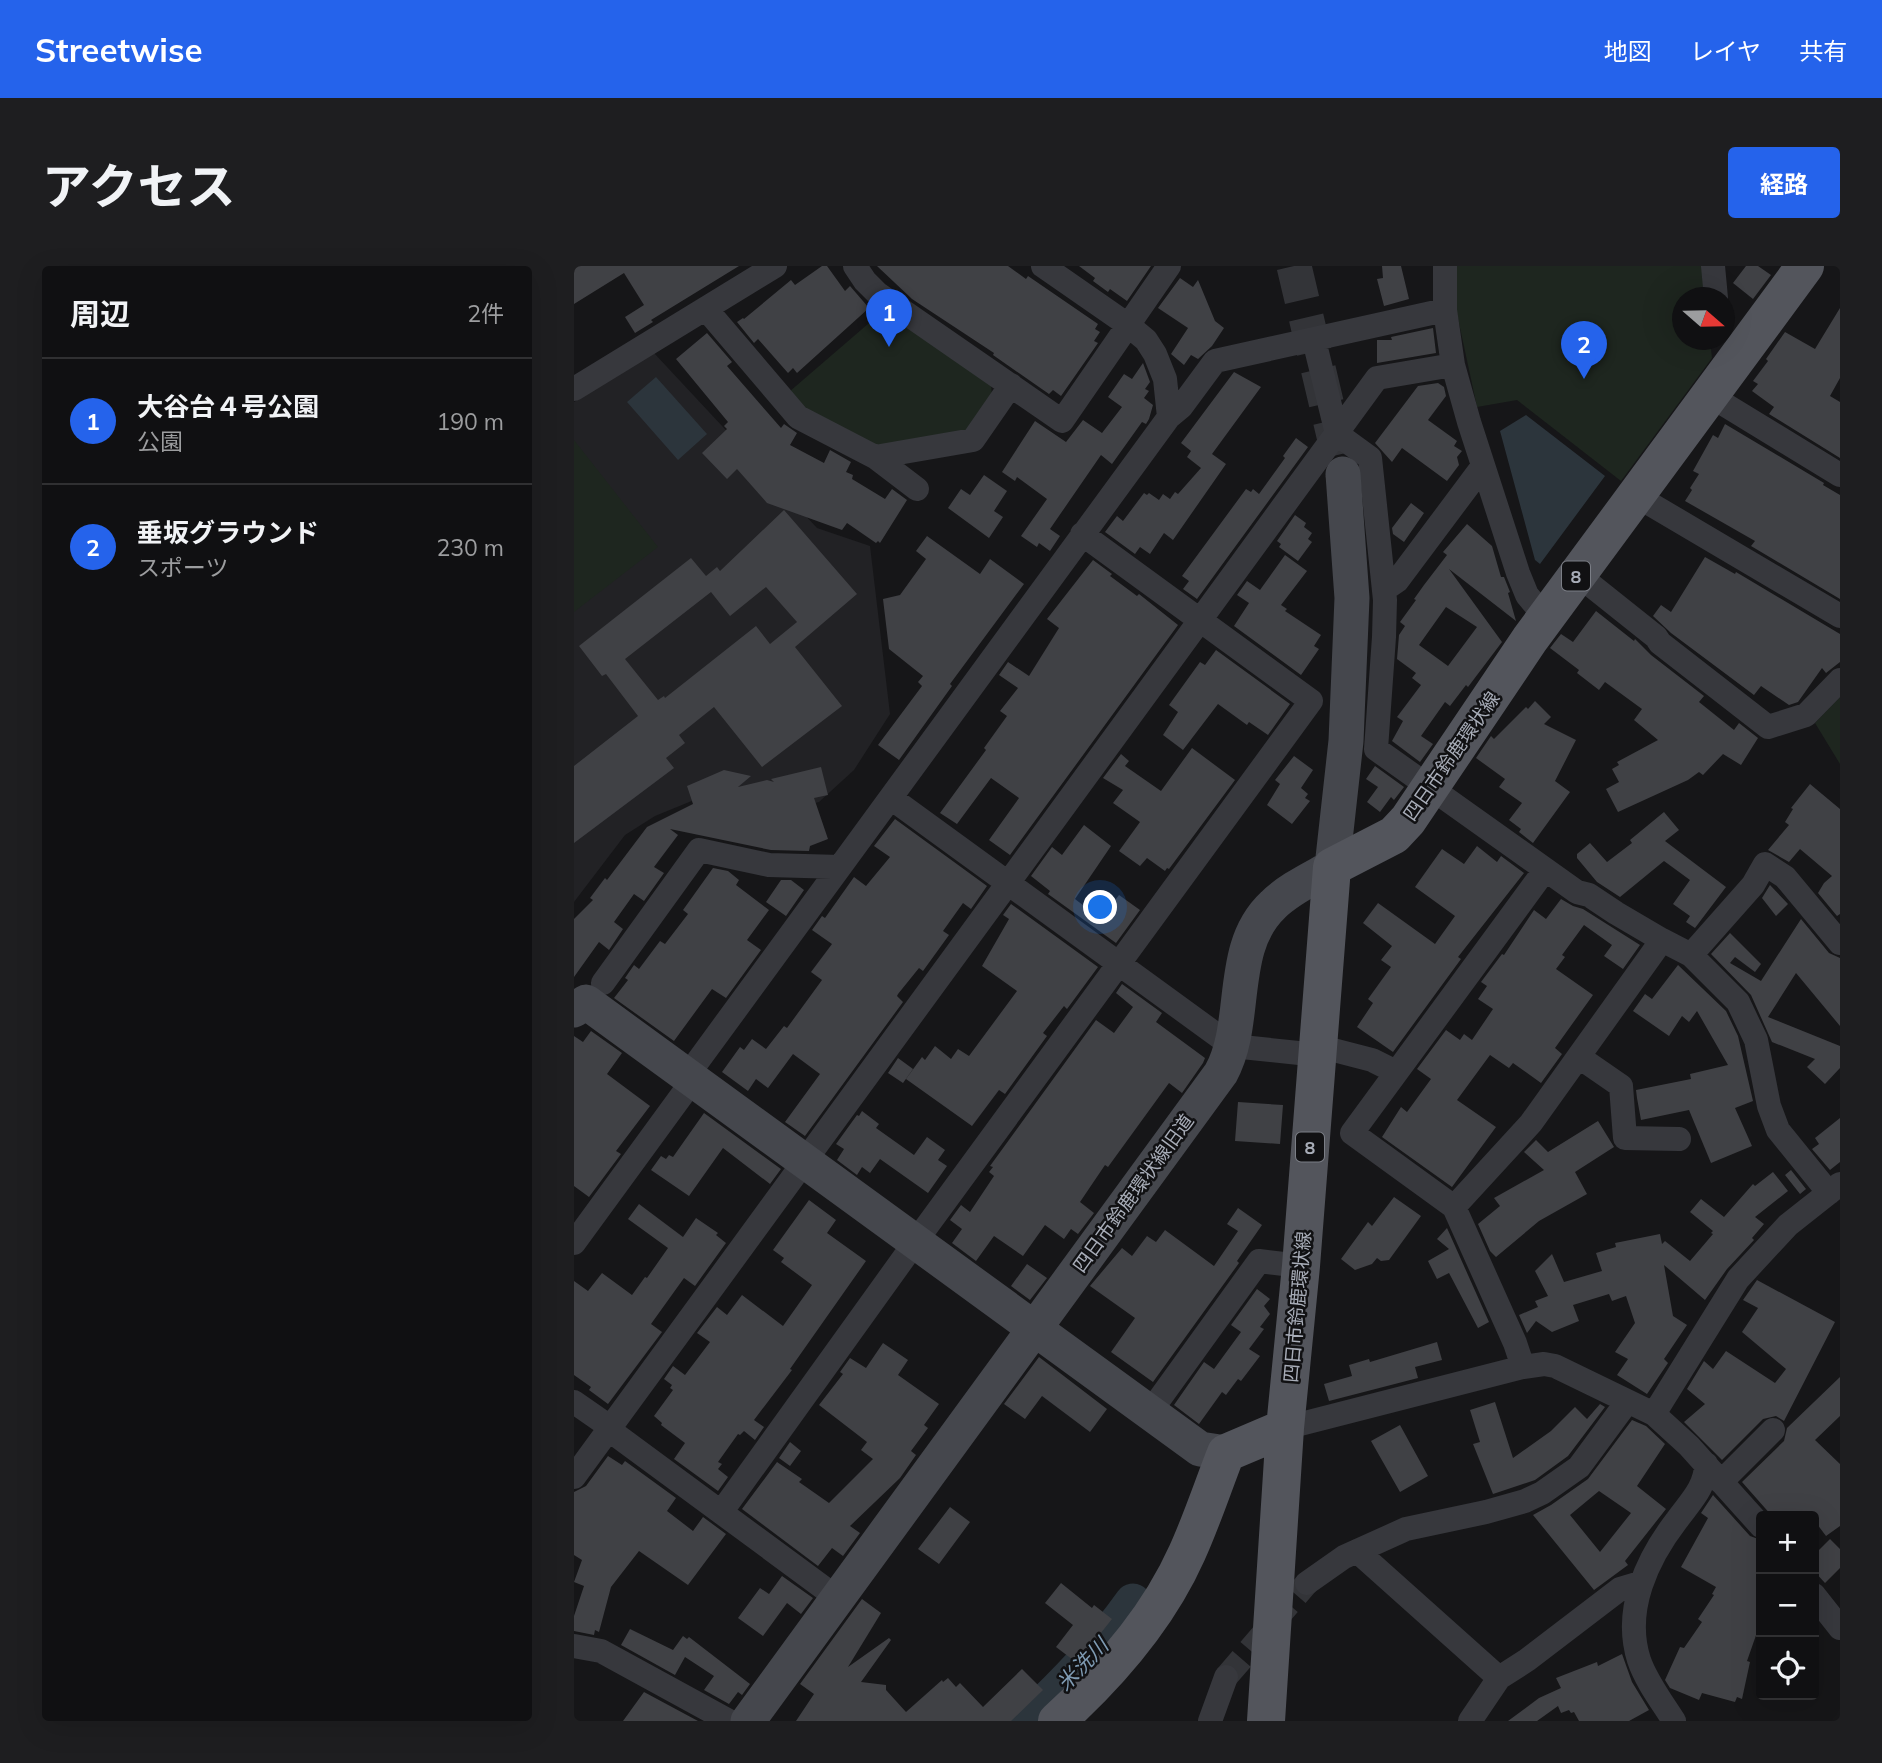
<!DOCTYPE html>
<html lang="ja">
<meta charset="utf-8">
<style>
:root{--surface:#101012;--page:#1e1e20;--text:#f1f3f6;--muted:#9c9d9f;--line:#303032;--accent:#2563eb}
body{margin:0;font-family:Mulish,"Noto Sans JP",sans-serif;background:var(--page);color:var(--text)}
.controls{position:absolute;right:21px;bottom:21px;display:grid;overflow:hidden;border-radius:7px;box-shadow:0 7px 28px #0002}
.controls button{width:63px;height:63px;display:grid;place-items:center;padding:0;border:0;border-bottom:2px solid var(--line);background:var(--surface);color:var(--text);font:35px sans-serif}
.compass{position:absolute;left:1098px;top:21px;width:63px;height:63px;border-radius:50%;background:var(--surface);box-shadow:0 7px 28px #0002;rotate:110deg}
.you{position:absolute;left:527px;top:642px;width:24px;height:24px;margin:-18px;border:5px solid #fff;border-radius:50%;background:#1a73e8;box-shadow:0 0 0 10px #1a73e833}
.badge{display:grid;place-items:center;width:46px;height:46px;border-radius:50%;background:var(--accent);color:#fff;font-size:23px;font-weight:700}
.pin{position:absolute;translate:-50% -58px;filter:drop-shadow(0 2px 4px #0008)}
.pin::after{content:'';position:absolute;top:37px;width:24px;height:21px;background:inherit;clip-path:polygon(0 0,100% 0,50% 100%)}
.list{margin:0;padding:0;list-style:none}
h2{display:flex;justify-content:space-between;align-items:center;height:91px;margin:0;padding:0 28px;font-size:30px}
h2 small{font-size:23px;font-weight:400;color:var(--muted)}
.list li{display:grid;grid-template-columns:46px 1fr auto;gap:21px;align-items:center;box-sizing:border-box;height:126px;padding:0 28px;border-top:2px solid var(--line)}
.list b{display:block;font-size:26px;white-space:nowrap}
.list p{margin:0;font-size:23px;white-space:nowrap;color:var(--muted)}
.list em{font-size:23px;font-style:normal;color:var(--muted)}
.icon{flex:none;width:38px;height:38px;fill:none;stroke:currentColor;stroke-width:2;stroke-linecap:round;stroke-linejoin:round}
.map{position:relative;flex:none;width:1266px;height:1455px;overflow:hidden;border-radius:7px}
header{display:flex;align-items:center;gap:42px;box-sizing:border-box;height:98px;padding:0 35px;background:var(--accent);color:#fff}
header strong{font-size:33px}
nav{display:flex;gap:38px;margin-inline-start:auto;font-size:24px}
.intro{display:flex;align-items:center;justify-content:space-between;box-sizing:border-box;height:168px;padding:0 42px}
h1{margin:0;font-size:49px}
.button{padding:18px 32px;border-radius:7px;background:var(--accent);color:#fff;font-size:24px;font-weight:700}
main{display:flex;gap:42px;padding:0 42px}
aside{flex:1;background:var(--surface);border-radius:7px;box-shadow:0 7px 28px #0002}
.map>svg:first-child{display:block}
.built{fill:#222225}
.green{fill:#1e261f}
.water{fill:#2c353c}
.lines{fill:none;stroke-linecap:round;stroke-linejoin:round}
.river{stroke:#2c353c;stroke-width:37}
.building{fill:#404145;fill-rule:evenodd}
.street-tunnel{stroke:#333438;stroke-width:24;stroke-dasharray:24 12;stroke-linecap:butt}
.secondary-tunnel{stroke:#333438;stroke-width:35;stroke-dasharray:35 18;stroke-linecap:butt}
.street{stroke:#37383d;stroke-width:24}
.secondary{stroke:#45474d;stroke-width:35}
.primary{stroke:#53555c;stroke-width:38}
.labels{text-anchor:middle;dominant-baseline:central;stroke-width:5;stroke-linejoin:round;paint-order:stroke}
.shield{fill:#111113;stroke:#7b7e86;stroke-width:2}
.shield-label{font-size:18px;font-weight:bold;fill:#a8adb8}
.street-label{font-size:19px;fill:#a8adb8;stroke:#111113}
.water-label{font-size:21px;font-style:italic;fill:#7f9bb3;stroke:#111113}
</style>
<header>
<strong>Streetwise</strong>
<nav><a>地図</a><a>レイヤ</a><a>共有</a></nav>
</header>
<div class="intro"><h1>アクセス</h1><a class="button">経路</a></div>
<main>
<aside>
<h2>周辺<small>2件</small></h2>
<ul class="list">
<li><span class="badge">1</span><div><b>大谷台４号公園</b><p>公園</p></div><em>190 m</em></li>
<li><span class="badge">2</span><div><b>垂坂グラウンド</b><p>スポーツ</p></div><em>230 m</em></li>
</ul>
</aside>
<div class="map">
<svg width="1266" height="1455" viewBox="0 0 1266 1455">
<rect width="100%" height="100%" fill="#161618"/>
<path class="built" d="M80,87L243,262L296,280L316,448L280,504L245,536L217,543L125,532L81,550L51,569L0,636V136Z"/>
<path class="green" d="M882,0H1129L1132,31L1108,32V74H1136L1138,92L1047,215L943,134L903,141L882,43Z
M309,45L417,116L418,132L394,167L301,181L230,144L215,126Z
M0,174L84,281L0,346Z
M1266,431V498L1241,457Z"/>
<path class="water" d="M82,111L133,168L104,194L53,136Z
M952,149L1031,210L966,298L961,294L926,165Z"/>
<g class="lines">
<path class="river" d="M452,1455C491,1418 527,1381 559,1336"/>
</g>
<path class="building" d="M0,0H165L77,54L79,56L61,67L51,51L70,39L50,7L0,38Z
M248,0H253L271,25L276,20L295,42L223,107L219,102L214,107L184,73L180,77L163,56L169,52L170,53L217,14L221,19Z
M303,0H434L452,13L454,10L524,58L521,63L526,66L520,75L524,77L487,130L479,124L475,128L419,89L420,87L338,33Z
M505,0H577L553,35L536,23L534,26L519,15L521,12Z
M808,0H827L835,33L810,40L803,13L809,12Z
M1172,0H1184L1197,9L1179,33L1159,17Z
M606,12L619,21L624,14L641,55L650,62L638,80L624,93L617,89L610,99L597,88L614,62L584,42Z
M1266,42V112L1256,130L1266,136V192L1195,148L1200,141L1178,125L1184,118L1179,115L1194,95L1192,93L1211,66L1241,83Z
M859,62L862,87L803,97V74H818L817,71Z
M133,67L158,96L153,100L207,162L210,158L223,167L216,179L250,197L256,184L277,196L272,206L279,209L278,213L311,233L318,223L333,234L306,277L304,275L302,277L273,257L268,264L193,237L163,203L153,213L128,187L153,163L150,160L154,156L102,93Z
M569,97L576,116L571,123L575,125L570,132L579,139L575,153L572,158L568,156L538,198L527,189L476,263L486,270L476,285L465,277L463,281L447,270L473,233L443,211L441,215L428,206L461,155L492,176L509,154L528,167L548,141L534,131L550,108L558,113Z
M660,106L687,121L638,188L652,198L599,274L590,267L576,288L566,281L561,288L531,266L543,250L549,255L570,227L573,229L575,227L585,234L589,228L596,233L601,226L604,228L627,202L613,191L617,185L607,177Z
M864,117L870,121L872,130L854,154L883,175L880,180L888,185L883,191L885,199L873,215L828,182L818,196L801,177L844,120Z
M1151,158L1250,217L1249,219L1266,229V333L1177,280L1181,275L1111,235L1118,224L1116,222L1125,208L1119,205L1139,169L1144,172Z
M722,172L734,181L623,333L609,323L615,315L608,310L672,223L677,226L679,223L685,228L711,192L709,190Z
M410,209L433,225L420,245L429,251L415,272L374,242L387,223L396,229Z
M837,237L850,247L830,276L819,268L818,262Z
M210,244L283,328L221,381L268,440L188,501L140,441L105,469L111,477L92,492L100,502L0,577V500L64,450L32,408L28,410L5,380L117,292L132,310L143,301L146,305ZM192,321L223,356L196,378L182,360L91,432L90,430L84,434L51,393L137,326L156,350Z
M721,249L732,257L730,261L738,267L734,273L738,276L724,295L705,281L707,278L703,275Z
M893,258L918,280L927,311H930L936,326L934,327L942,355L875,303L928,376L894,421L892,419L876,440L871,436L847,470L859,478L846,496L818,475L829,455L823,451L847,419L838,412L842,407L823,393L825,369L831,360L826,356L842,334L840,333L850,319L873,289L869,286ZM872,341L903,361L874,400L845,379Z
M353,270L406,308L416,293L450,318L376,418L378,420L325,494L304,479L348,420L344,416L349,410L315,383L309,333L326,329L352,293L342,285Z
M711,289L733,305L707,339L713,343L711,345L747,369L740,380L745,383L727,409L660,360L675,337L663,329L673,315L686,324Z
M1131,291L1161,308L1162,306L1266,368V396L1252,407L1248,402L1224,436L1215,439L1187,420L1180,429L1097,367L1079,350L1087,339L1097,346Z
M519,294L538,308L536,310L563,330L565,328L604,359L436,589L415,574L445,532L417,512L383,558L366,547L412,484L410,482L433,450L426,445L444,422L425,409L434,396L455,410L485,362L473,353Z
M1022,345L1060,375L1061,373L1077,389L1130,430L1125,436L1160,464L1165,457L1184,472L1167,499L1149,488L1129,509L1125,506L1114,514L1044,546L1032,523L1045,516L1038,503L1045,499L1043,496L1084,474L1060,454L1068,443L1031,416L1025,424L1003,407L1005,404L976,382L987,368L999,376Z
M642,384L716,438L694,469L675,456L673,459L644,438L609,484L589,469L604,446L595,439L626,396L631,399Z
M961,435L977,451L970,458L1002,474L981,515L996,526L959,577L945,566L947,563L935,554L948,537L925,521L931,513L902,492L917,470L920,473L952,441L954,443Z
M618,482L661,514L595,603L593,602L591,605L573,592L566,600L545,585L566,556L539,537L549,524L529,512L547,488L555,495L551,500L587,525Z
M720,490L739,504L727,522L734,528L731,532L736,535L718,558L693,539L706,518L701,514Z
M801,500L830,521L820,534L817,531L806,546L793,536L804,521L792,513Z
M247,501L254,529L240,532L254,573L236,580L235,585L197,584L96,563L104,569L80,601L90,607L70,635L60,628L40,656L49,663L35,684L25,676L0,711V653L19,634L16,632L31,612L33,614L73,561L119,538L113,520L150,504L177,510L164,521L193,514L200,516L197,513Z
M1236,518L1266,543V648L1263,650L1244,627L1250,617L1258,610L1226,583L1215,596L1194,584L1215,559L1211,556L1219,543L1217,542Z
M1090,546L1105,564L1091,575L1152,621L1121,662L1112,656L1116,650L1099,638L1116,614L1090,595L1046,631L1023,616L1003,592V588L1016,577L1033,596L1058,577L1056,574Z
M321,553L413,620L397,643L389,637L369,665L375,669L349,705L345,702L324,728L323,730L329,736L231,870L211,856L246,808L219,788L194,822L182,813L174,825L148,806L166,781L170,784L178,773L192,783L210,760L213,762L248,714L237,706L258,678L238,664L248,650L251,652L280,611L292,620L316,591L300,580Z
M510,559L537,580L501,633L527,653L545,629L566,644L542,677L474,628L476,625L457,610L478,581L488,589Z
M903,580L923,596L927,590L950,607L884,691L887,693L819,786L783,761L799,737L794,733L817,701L807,694L818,680L789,657L804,637L861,678L881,650L841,621L868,583L890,598Z
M139,602L154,605L165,614L162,619L195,644L173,674L187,684L152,732L138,723L100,775L40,732L54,714L51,712L60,699L65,703L86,675L91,678L114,648L109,644Z
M207,614H217L230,624L212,650L192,636Z
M1196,619L1214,638L1202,650L1188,632Z
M987,633L999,640L1009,643L1066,679L1049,703L1030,690L1038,679L1010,659L988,689L991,691L982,703L1019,729L981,782L988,788L967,817L939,797L935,802L916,789L883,834L922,861L878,921L808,871L827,841L833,846L857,813L843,803L872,764L886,774L890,768L898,774L919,743L904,733L913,720L907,716L928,688L930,689L960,644L972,653Z
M437,638L524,701L493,743L490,740L469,767L473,770L431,828L425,824L398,860L332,813L348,791L351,794L361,780L377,793L384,783L395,790L443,725L408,700L435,653L429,649Z
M1227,653L1255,687L1266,692V760L1222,707L1194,751L1266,780V802L1251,818L1233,801L1241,793L1198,776L1177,729L1137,688L1156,667L1187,698L1181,706L1161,691L1156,697L1187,715Z
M1104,699L1152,745L1164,770L1179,835L1161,842L1178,880L1137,897L1115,844L1067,854L1063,832L1062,824L1117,813L1116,808L1154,799L1123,745L1115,756L1108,750L1095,770L1059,745L1071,728L1078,733Z
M548,718L588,747L582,756L631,792L629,797L608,827L595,817L534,901L531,899L506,936L520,947L504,968L497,963L490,973L471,959L449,990L420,970L402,995L378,977L388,963L376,954L387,939L396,946L420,910L415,906L419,901L416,900L522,754L540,767L559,741L542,727Z
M17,765L48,787L33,808L76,840L42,885L47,888L15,931L0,920V770L9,776Z
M324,792L339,803L329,817L314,807Z
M664,836L709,839L706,878L661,875Z
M288,845L305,858L302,862L340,889L353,871L371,884L364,894L373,900L354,927L306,893L296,907L288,901L283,909L263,894L270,883L262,878L283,849L285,850Z
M130,847L207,903L196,918L149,882L115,930L77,904L87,890L92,893L95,889L99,891Z
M1266,852V896L1256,904L1238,883L1245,878L1241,872Z
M1024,855L1040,881L1001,906L1013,928L965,955L922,991L916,985L904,958L926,940L920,932L970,904L950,886L962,874L974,886Z
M1217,904L1232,923L1226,928L1211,909Z
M1199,906L1214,925L1181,951L1190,958L1178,972L1180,974L1153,1003L1131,1034L1090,999L1099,1050L1113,1059L1090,1093L1094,1097L1073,1128L1043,1109L1054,1093L1041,1086L1061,1057L1052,1030L1038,1035L1035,1028L999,1039L1005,1055L978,1066L962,1055L953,1067L945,1049L964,1041L961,1035L974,1030L961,1005L978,988L990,1016L1028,1005L1022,987L1042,981L1041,977L1086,968L1088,978L1091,975L1116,995L1139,968L1137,967L1139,965L1116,946L1127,933L1150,951L1179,918L1181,920Z
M820,931L847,950L815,994L807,995L803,992L798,998L781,1004L767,993L794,956L798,960Z
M235,934L262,954L253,967L292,995L216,1103L218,1104L180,1154L190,1161L181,1174L170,1165L166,1169L164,1168L144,1196L148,1198L144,1203L154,1211L144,1225L100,1193L111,1177L87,1159L88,1157L80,1150L99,1124L96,1122L98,1119L90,1113L99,1100L111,1109L136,1076L123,1067L143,1041L153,1049L168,1029L209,1060L238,1019L207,996L210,992L199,984Z
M65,938L109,971L122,952L144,967L142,969L152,977L121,1020L110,1012L77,1058L88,1066L34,1138L15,1124L17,1121L0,1109V1015L14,1025L28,1007L58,1029L71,1011L73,1012L94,982L54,953Z
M664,942L688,959L663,995L665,997L579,1116L537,1086L561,1052L516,1020L548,982L558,990L573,970L582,976L591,964L640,1000L664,965L653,958Z
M873,962L915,1056L904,1062L875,1007L863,1013L854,995L875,983L863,973Z
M453,998L473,1012L456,1034L437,1020Z
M1183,1014L1261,1056L1210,1155L1202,1150L1189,1153L1148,1194L1110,1156L1131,1138L1113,1123L1130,1095L1139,1103L1152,1085L1201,1117L1212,1103L1168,1066L1184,1042L1169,1034Z
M683,1023L696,1033L690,1040L696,1048L686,1061L690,1063L675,1083L686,1090L667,1115L664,1113L652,1129L648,1126L625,1158L600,1139L630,1096L640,1103L667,1066L657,1059Z
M863,1076L868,1094L841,1101L844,1112L755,1135L750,1118L778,1110L775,1099L795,1093L796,1096Z
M309,1077L334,1094L324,1109L365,1138L350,1159L354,1162L337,1185L342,1189L326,1212L276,1260L286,1267L269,1290L258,1282L244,1300L168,1243L203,1196L228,1213L225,1216L255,1237L299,1193L287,1184L293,1176L245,1139L269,1108L266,1106L276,1092L292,1102Z
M465,1091L533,1143L516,1166L468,1130L451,1153L430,1138Z
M1266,1111V1150L1241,1174L1266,1198V1260L1252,1270L1240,1254V1250H1198L1168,1216L1210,1175L1213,1162Z
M921,1136L939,1192L977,1165L1001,1141L1013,1153L1026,1138L1031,1141L994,1190L961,1214L919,1228L899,1178L906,1176L896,1144Z
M1058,1154L1072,1160L1091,1178L1063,1220L1092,1243L1051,1295L1054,1299L1020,1324L959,1249L977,1239L1014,1213ZM1025,1225L1057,1247L1026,1286L996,1249Z
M826,1159L854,1210L826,1226L797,1175Z
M216,1176L227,1185L216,1200L205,1192Z
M34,1190L48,1199L51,1195L102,1232L93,1245L119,1265L129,1251L152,1268L114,1319L65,1285L37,1321L25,1366L21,1364L20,1369L0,1365V1350L10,1320L0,1316L8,1294L0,1289V1226L12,1220Z
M1139,1229L1176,1270L1187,1274V1355L1173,1395L1176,1396L1168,1433L1163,1431L1161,1436L1128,1427L1125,1434L1096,1422L1091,1414L1106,1381L1110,1382L1128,1356L1124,1353L1140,1329L1138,1328L1142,1321L1107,1301L1134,1252L1127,1247Z
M376,1241L396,1256L365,1298L344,1283Z
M1256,1273L1266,1283V1302L1251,1317L1240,1305V1289Z
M208,1310L239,1332L227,1348L213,1337L189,1370L164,1352L186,1322L195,1328Z
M487,1317L518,1342L520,1339L538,1353L503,1397L482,1381L499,1359L471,1337Z
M288,1333L307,1347L274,1401L315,1372L317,1374L287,1416L312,1419V1424L332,1446L368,1414L369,1416L374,1412L382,1421L386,1417L409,1441L448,1403L469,1424L437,1455H222L240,1428L226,1418Z
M56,1363L99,1384L109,1370L113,1373L115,1371L176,1418L168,1429L164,1426L155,1438L130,1424L140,1410L111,1391L101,1409L47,1379Z
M1048,1388L1058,1416L1075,1444L1055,1455H1005L1000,1446L997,1447L995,1444L987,1447L984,1440L963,1455H934L965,1432L987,1422L982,1412L1023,1396L1024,1400Z
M70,1426L124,1455H49Z"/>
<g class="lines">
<path class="street-tunnel" d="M652,1411L733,1317"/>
<path class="secondary-tunnel" d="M720,0L769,208"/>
<path class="street" d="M281,0L291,15L303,27L488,155L595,0
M871,0V44L879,99L895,156L944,307L953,329L972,352
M1139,0L1142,32
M132,43L224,151L301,191L399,174L437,119
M740,74L763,168L796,192L811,334L810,371L802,483L1003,626L1015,629L1042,647L1088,674L957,857L880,941
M0,123L201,0
M1135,129L1266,209
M595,151L607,141L641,95L871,44
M301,191L343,223
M1061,229L1266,350
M1003,308L1082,371L1086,377L1194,461L1232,449L1266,414
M810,324L823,315L909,200
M317,532L658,780L744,789
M1088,674L1117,689L1164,736L1182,774L1195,840L1204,864L1255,927
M1117,689L1179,619L1191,598L1211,611L1266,677
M29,717L125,584L195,599L266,601
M744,780L798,794L822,806
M1005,791L1047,820L1051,872L1105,873
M113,810L595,151L591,113L581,88L572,74L554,59L469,0
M0,977L119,814
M949,1101L941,1077L880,941L778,867L971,604
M0,1136L36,1161
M576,1146L685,995L727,1000
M1080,1148L1164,1013L1214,959L1266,918
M711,1162L949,1101L970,1098L981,1100L1080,1148L1115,1180L1187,1260
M34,1163L262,1331
M0,1211L803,112L879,99
M1147,1216L1199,1164
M148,1245L342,975L737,435L508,268
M783,1285L925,1412
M733,1317L770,1291L832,1263L912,1246L951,1235L968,1227L1005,1201L1053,1136
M1240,1329L1266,1362
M0,1380L27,1385L155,1455
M636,1455L652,1411
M896,1455L925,1412L953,1394L1046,1323L1066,1317
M1100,1455C1088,1436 1072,1415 1065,1394C1049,1344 1073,1293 1103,1254C1116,1236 1132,1221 1132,1198"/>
<path class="secondary" d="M0,744L12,736L626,1183L652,1187
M174,1455L647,807C675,756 653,682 699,639C715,623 739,612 758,601L772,475L778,332L769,208"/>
<path class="primary" d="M483,1455C535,1408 584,1352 613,1287C628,1254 639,1220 652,1187L711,1162
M692,1455L711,1162L727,1000L758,601L820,569L834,554L956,373L1231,0"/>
</g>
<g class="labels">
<g class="shield">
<rect x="988" y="295.5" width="28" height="29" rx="5"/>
<rect x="722" y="866.5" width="28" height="29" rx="5"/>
</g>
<g class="shield-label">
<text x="1002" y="310">8</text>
<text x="736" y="881">8</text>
</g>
<g class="street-label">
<text transform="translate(877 490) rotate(-55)">四日市鈴鹿環状線</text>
<text transform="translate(559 927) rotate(-54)">四日市鈴鹿環状線旧道</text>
<text transform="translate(723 1041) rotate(-85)">四日市鈴鹿環状線</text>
</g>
<g class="water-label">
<text transform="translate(508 1398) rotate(-46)">米洗川</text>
</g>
</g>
</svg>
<div class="controls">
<button>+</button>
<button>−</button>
<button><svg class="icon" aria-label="locate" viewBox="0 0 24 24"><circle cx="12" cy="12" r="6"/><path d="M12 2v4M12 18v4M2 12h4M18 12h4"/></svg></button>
</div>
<svg class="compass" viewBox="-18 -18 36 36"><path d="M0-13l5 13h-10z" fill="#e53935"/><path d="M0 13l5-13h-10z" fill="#9c9d9f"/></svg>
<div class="you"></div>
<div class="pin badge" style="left:315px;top:81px">1</div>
<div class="pin badge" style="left:1010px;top:113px">2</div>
</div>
</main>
